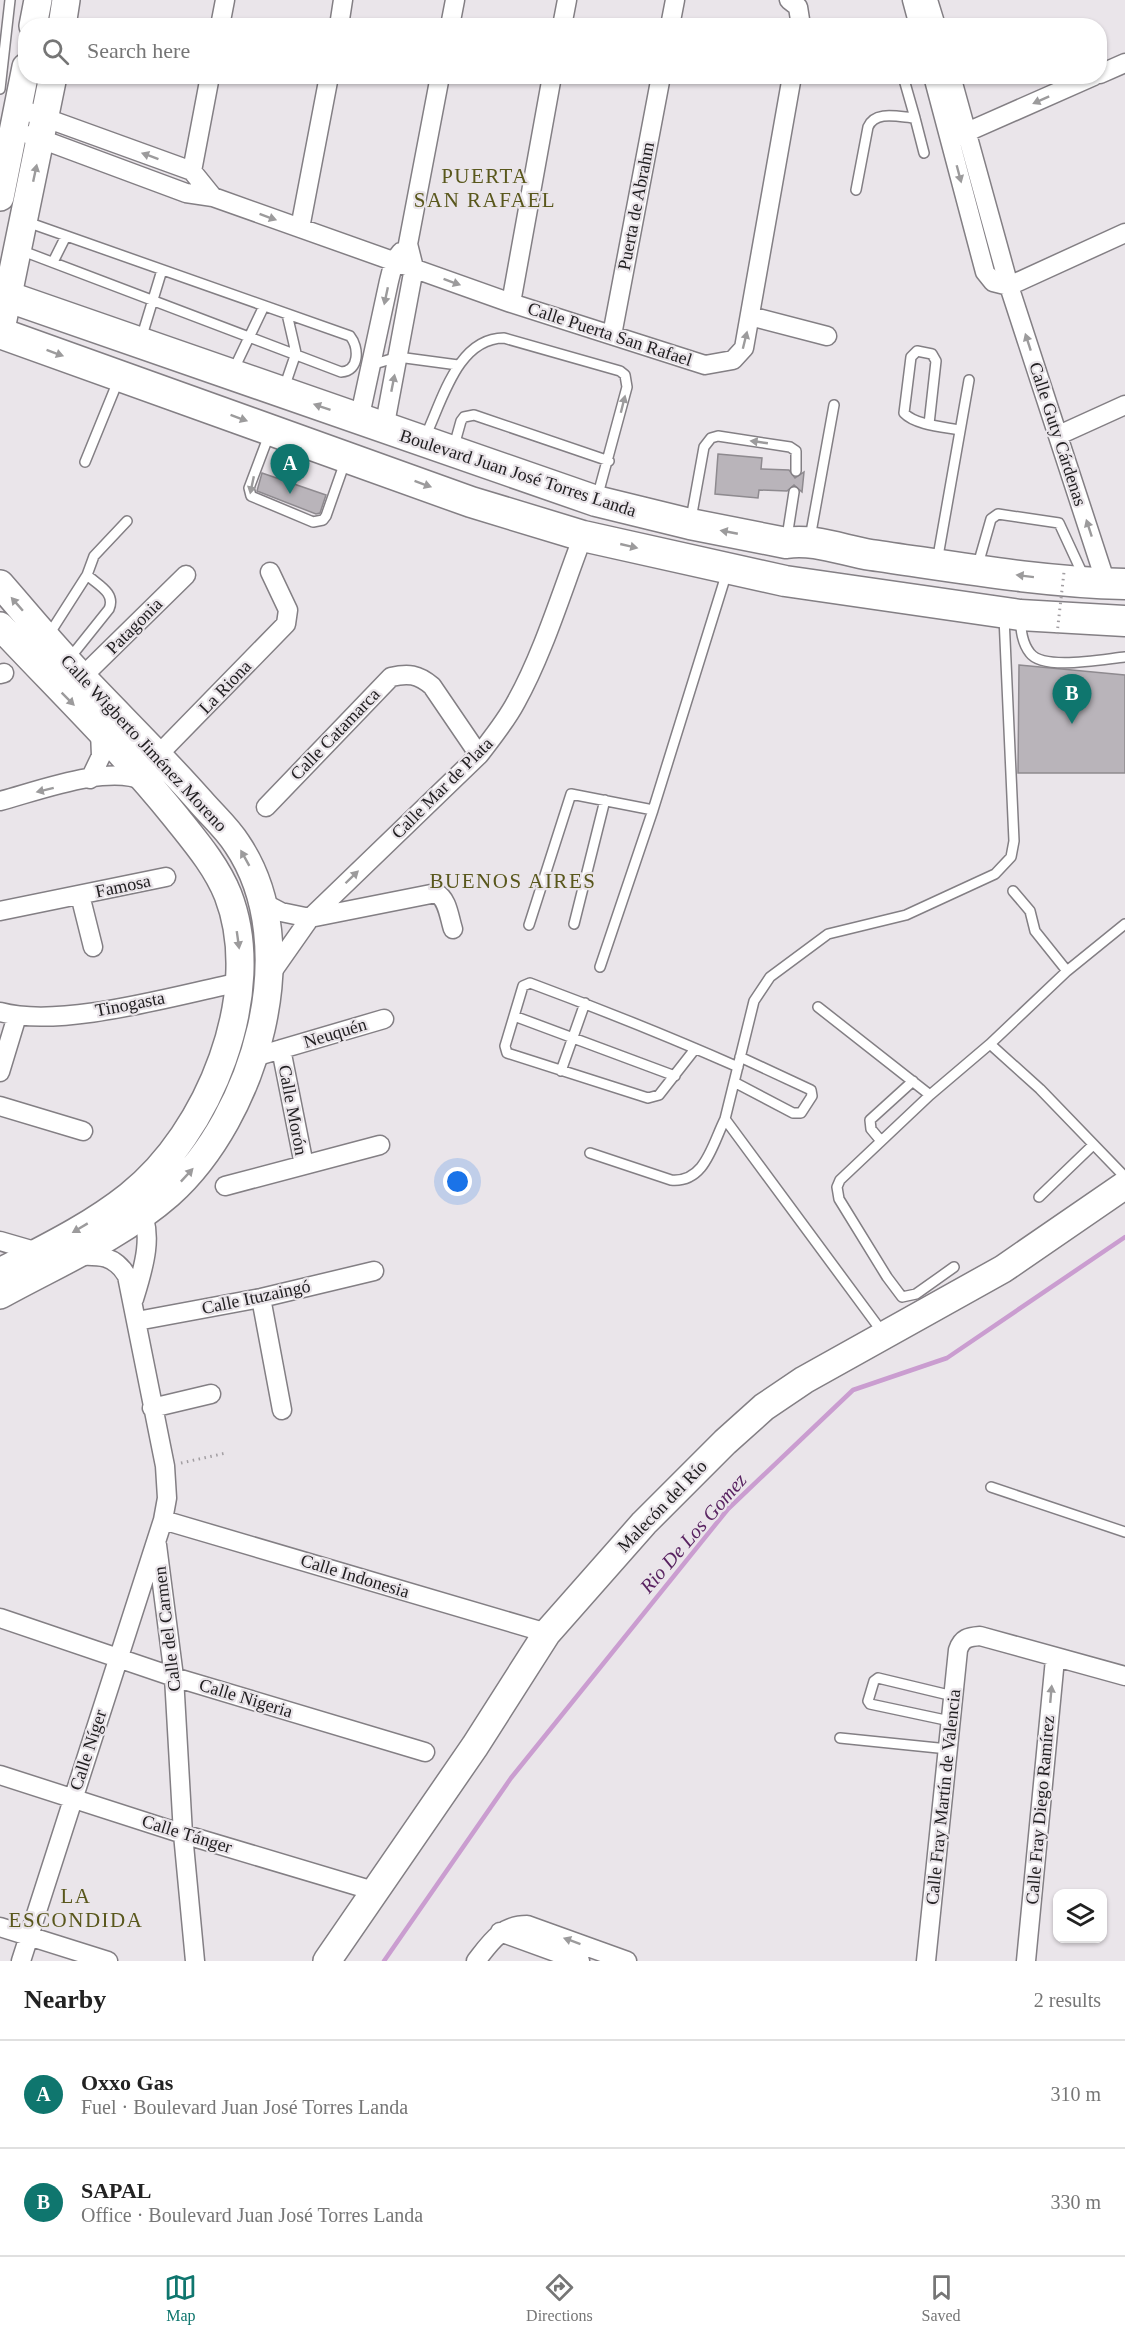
<!DOCTYPE html>
<meta charset="utf-8">
<style>
:root{--surface:#fff;--page:#f2f2f2;--text:#222;--muted:#767676;--line:#e0e0e0;--accent:#0f766e}
body{margin:0;font-family:Georgia,serif;background:var(--page);color:var(--text)}
.controls{position:absolute;right:18px;bottom:18px;display:grid;overflow:hidden;border-radius:12px;box-shadow:0 2px 4px #0004}
.controls button{width:54px;height:54px;display:grid;place-items:center;padding:0;border:0;border-bottom:2px solid var(--line);background:var(--surface);color:var(--text);font:30px sans-serif}
.you{position:absolute;left:458px;top:1182px;width:21px;height:21px;margin:-15px;border:4px solid #fff;border-radius:50%;background:#1a73e8;box-shadow:0 0 0 9px #1a73e833}
.badge{display:grid;place-items:center;width:39px;height:39px;border-radius:50%;background:var(--accent);color:#fff;font-size:20px;font-weight:700}
.pin{position:absolute;translate:-50% -50px;filter:drop-shadow(0 2px 3px #0008)}
.pin::after{content:'';position:absolute;top:32px;width:21px;height:18px;background:inherit;clip-path:polygon(0 0,100% 0,50% 100%)}
.list{margin:0;padding:0;list-style:none}
h2{display:flex;justify-content:space-between;align-items:center;height:78px;margin:0;padding:0 24px;font-size:26px}
h2 small{font-size:20px;font-weight:400;color:var(--muted)}
.list li{display:grid;grid-template-columns:39px 1fr auto;gap:18px;align-items:center;box-sizing:border-box;height:108px;padding:0 24px;border-top:2px solid var(--line)}
.list b{display:block;font-size:22px;white-space:nowrap}
.list p{margin:0;font-size:20px;white-space:nowrap;color:var(--muted)}
.list em{font-size:20px;font-style:normal;color:var(--muted)}
.icon{flex:none;width:33px;height:33px;fill:none;stroke:currentColor;stroke-width:2;stroke-linecap:round;stroke-linejoin:round}
.map{position:relative;flex:none;width:1125px;height:1961px;overflow:hidden}
.search{position:absolute;background:var(--surface);box-shadow:0 2px 4px #0004;left:18px;right:18px;top:18px;height:66px;display:flex;align-items:center;gap:15px;box-sizing:border-box;padding:0 21px;border-radius:24px;color:var(--muted);font-size:22px}
.sheet{height:294px;background:var(--surface)}
nav{display:flex;justify-content:space-around;align-items:center;box-sizing:border-box;height:84px;border-top:2px solid var(--line);background:var(--surface);font-size:16px;color:var(--muted)}
nav a{display:grid;justify-items:center;gap:3px}
nav .on{color:var(--accent)}
.map>svg:first-child{display:block}
.lines{fill:none;stroke-linecap:round;stroke-linejoin:round}
.stream{stroke:#ca9dd0;stroke-width:4.5}
.building{fill:#b9b4ba;stroke:#8e8a8f;stroke-width:1.5}
.lane-casing{stroke:#837f84;stroke-width:12}
.street-casing{stroke:#837f84;stroke-width:21}
.secondary-casing{stroke:#837f84;stroke-width:30}
.primary-casing{stroke:#837f84;stroke-width:33}
.path{stroke:#a29ea2;stroke-width:3;stroke-dasharray:1.5 4.5;stroke-linecap:butt}
.lane{stroke:#fff;stroke-width:9}
.street{stroke:#fff;stroke-width:18}
.secondary{stroke:#fff;stroke-width:27}
.primary{stroke:#fff;stroke-width:30}
.path-bridge{stroke:#a29ea2;stroke-width:3;stroke-dasharray:1.5 4.5;stroke-linecap:butt}
.oneway{fill:#9c9b9c}
.labels{text-anchor:middle;dominant-baseline:central;stroke-width:4.5;stroke-linejoin:round;paint-order:stroke}
.street-label{font-size:18px;fill:#222022;stroke:#eae5ea}
.water-label{font-size:20px;font-style:italic;fill:#592361;stroke:#eae5ea}
.quarter-label{font-size:21px;letter-spacing:1.5px;fill:#59571c;stroke:#eae5ea}
</style>
<div class="map">
<svg width="1125" height="1961" viewBox="0 0 1125 1961">
<rect width="100%" height="100%" fill="#eae5ea"/>
<g class="lines">
<path class="stream" d="M384,1961L511,1778L728,1509L853,1390L947,1358L1125,1237"/>
</g>
<path class="building" d="M718,454L762,458L761,469L789,470L795,478L804,472L802,492L794,485L787,491L759,490L758,498L715,494Z
M262,473L326,495L320,513L316,514L257,491Z
M1019,665L1125,675V773H1018Z"/>
<g class="lines">
<g class="lane-casing">
<path id="lane" d="M903,76L915,118
M0,89L10,0
M856,190L868,127C875,110 899,117 915,118L924,153
M20,250L341,372C360,371 359,347 350,336L27,222
M53,262L66,236
M141,339L162,270
M371,365L398,357L458,365
M233,371L264,306
M284,388L296,353L287,314
M929,424L936,361L932,354L917,351L911,357L904,413C915,425 944,427 960,430
M269,435L249,488L251,496L313,522L323,520L326,516L345,462
M425,437C442,402 457,338 504,338L620,371L625,375L627,387L597,498
M454,446L461,421L464,417L474,415L609,461
M85,462L118,381
M691,519L704,447L711,438L718,436L790,447L796,451V471
M787,537L794,492
M810,538L834,405
M937,562L969,380
M977,568L991,519L998,514L1059,523L1084,577
M87,575L94,556L127,521
M1020,618C1021,630 1022,643 1030,653C1043,671 1104,659 1125,657
M48,636L87,575C98,585 116,593 109,609L69,659
M1013,891L1030,911L1035,931L1067,971
M574,924L605,800
M1125,924L1067,971L990,1044L1040,1089L1125,1177
M529,925L571,794L653,810
M600,967L653,810L727,572
M818,1007L930,1095L840,1180L837,1187L839,1199L887,1277L902,1297L916,1294L954,1267
M514,1016L675,1076
M695,1049L659,1095L648,1098L507,1053L505,1046L523,986L530,983C600,1009 670,1037 738,1067
M561,1071L585,1003
M734,1082L793,1113H801L812,1096L811,1090L740,1057
M930,1095L990,1044
M881,1141L871,1129L870,1120L913,1081
M590,1153L671,1180C705,1183 712,1145 725,1119
M1039,1197L1093,1145
M883,1333L725,1119L754,1001L770,977L828,934L906,915L995,874L1011,857L1014,841L1004,617
M991,1487L1125,1532
M950,1721L870,1704L868,1701L874,1681L878,1678L953,1696
M840,1738L948,1749"/>
</g>
<g class="street-casing">
<path id="street" d="M789,0L798,7L801,26
M912,0L919,26
M928,0L936,26
M220,26L225,0
M339,26L343,0
M450,26L455,0
M562,26L567,0
M670,26L675,0
M1100,74L1125,63
M933,76L985,272L993,282L1009,286L1125,233
M951,76L1009,286L1106,583
M18,108L192,171L213,197
M30,135L186,193L213,197L511,303L705,365L733,360L744,348L792,76
M958,136L1094,76
M192,171L210,76
M300,228L329,76
M511,303L552,76
M750,316L827,336
M612,335L661,76
M359,420L389,281L394,261L401,252
M384,429L414,268L408,244L440,76
M1059,435L1125,405
M0,674L4,673
M82,677L186,575
M159,754L286,624L288,610L270,572
M90,779L101,756L100,731
M0,801C38,791 108,764 144,781
M266,807L391,677C408,673 418,674 432,686L479,755
M80,895L93,947
M262,902L281,912L310,918L436,893C448,899 449,917 453,929
M0,911L166,877
M270,975L310,918L479,755C492,738 506,721 516,702C543,654 563,588 583,536
M0,1012C62,1029 176,995 241,982
M281,1049L304,1165
M251,1058L384,1019
M0,1072L17,1016
M0,1106L83,1131
M225,1186L380,1145
M0,1241L38,1252
M261,1298L282,1410
M134,1299C142,1273 156,1231 138,1207
M137,1321L261,1298L374,1271
M152,1408L211,1394
M163,1520L547,1633
M157,1545L174,1677L183,1834L195,1961
M0,1618L174,1677L425,1752
M0,1775L183,1834L374,1891
M0,1927L108,1961
M500,1932L580,1961
M21,1961L163,1520L167,1498L165,1466L127,1276C115,1255 99,1255 78,1256
M476,1961C490,1943 501,1925 527,1925L627,1961
M926,1961L958,1650C962,1638 968,1637 980,1636L1125,1676
M1026,1961L1055,1659"/>
</g>
<g class="secondary-casing">
<path id="secondary" d="M33,26L38,0
M62,26L66,0
M0,197L26,67
M0,334L53,76
M0,584C28,616 55,649 84,679C123,720 163,759 200,801C212,815 227,828 237,844C306,946 255,1117 169,1194C120,1237 56,1264 0,1295
M0,626C59,689 121,749 175,816C194,840 216,865 228,895C266,993 209,1133 129,1196C90,1227 44,1249 0,1272
M327,1961L475,1746L547,1633L644,1523L725,1442L764,1407L804,1380L1003,1269L1125,1185"/>
</g>
<g class="primary-casing">
<path id="primary" d="M0,294L596,501L690,524L786,543C813,538 845,551 871,555C956,567 1040,582 1125,584
M0,333L471,502L583,536L785,581L1020,615L1125,621"/>
</g>
<path class="path" d="M181,1463L226,1453"/>
<use href="#lane" class="lane"/>
<use href="#street" class="street"/>
<use href="#secondary" class="secondary"/>
<use href="#primary" class="primary"/>
<path class="path-bridge" d="M1057,634L1064,572"/>
</g>
<defs><path id="oneway-solid" d="M-6-.8H1V-3.2L6.5 0L1 3.2V.8H-6Z" transform="scale(1.5)"/></defs>
<g class="oneway">
<use href="#oneway-solid" transform="translate(1041 100) rotate(156)"/>
<use href="#oneway-solid" transform="translate(150 156) rotate(-160)"/>
<use href="#oneway-solid" transform="translate(35 173) rotate(-78)"/>
<use href="#oneway-solid" transform="translate(959 174) rotate(75)"/>
<use href="#oneway-solid" transform="translate(268 217) rotate(20)"/>
<use href="#oneway-solid" transform="translate(452 282) rotate(20)"/>
<use href="#oneway-solid" transform="translate(386 296) rotate(102)"/>
<use href="#oneway-solid" transform="translate(745 340) rotate(-76)"/>
<use href="#oneway-solid" transform="translate(1028 342) rotate(-108)"/>
<use href="#oneway-solid" transform="translate(55 353) rotate(20)"/>
<use href="#oneway-solid" transform="translate(393 383) rotate(-79)"/>
<use href="#oneway-solid" transform="translate(623 404) rotate(-76)"/>
<use href="#oneway-solid" transform="translate(322 407) rotate(-161)"/>
<use href="#oneway-solid" transform="translate(239 418) rotate(20)"/>
<use href="#oneway-solid" transform="translate(759 442) rotate(-172)"/>
<use href="#oneway-solid" transform="translate(423 484) rotate(20)"/>
<use href="#oneway-solid" transform="translate(252 485) rotate(102)"/>
<use href="#oneway-solid" transform="translate(1089 528) rotate(-108)"/>
<use href="#oneway-solid" transform="translate(729 532) rotate(-169)"/>
<use href="#oneway-solid" transform="translate(629 546) rotate(13)"/>
<use href="#oneway-solid" transform="translate(1025 576) rotate(-173)"/>
<use href="#oneway-solid" transform="translate(17 604) rotate(-131)"/>
<use href="#oneway-solid" transform="translate(68 699) rotate(45)"/>
<use href="#oneway-solid" transform="translate(45 790) rotate(166)"/>
<use href="#oneway-solid" transform="translate(245 858) rotate(-119)"/>
<use href="#oneway-solid" transform="translate(352 877) rotate(-44)"/>
<use href="#oneway-solid" transform="translate(238 940) rotate(82)"/>
<use href="#oneway-solid" transform="translate(187 1175) rotate(-47)"/>
<use href="#oneway-solid" transform="translate(80 1228) rotate(149)"/>
<use href="#oneway-solid" transform="translate(1051 1694) rotate(-85)"/>
<use href="#oneway-solid" transform="translate(572 1941) rotate(-160)"/>
</g>
<g class="labels">
<g class="street-label">
<text transform="translate(636 206) rotate(-79)">Puerta de Abrahm</text>
<text transform="translate(610 334) rotate(18)">Calle Puerta San Rafael</text>
<text transform="translate(1058 434) rotate(72)">Calle Guty Cárdenas</text>
<text transform="translate(518 473) rotate(18)">Boulevard Juan José Torres Landa</text>
<text transform="translate(134 626) rotate(-45)">Patagonia</text>
<text transform="translate(225 687) rotate(-46)">La Riona</text>
<text transform="translate(335 734) rotate(-46)">Calle Catamarca</text>
<text transform="translate(144 743) rotate(47)">Calle Wigberto Jiménez Moreno</text>
<text transform="translate(442 788) rotate(-45)">Calle Mar de Plata</text>
<text transform="translate(123 886) rotate(-12)">Famosa</text>
<text transform="translate(130 1004) rotate(-11)">Tinogasta</text>
<text transform="translate(335 1033) rotate(-17)">Neuquén</text>
<text transform="translate(293 1110) rotate(79)">Calle Morón</text>
<text transform="translate(256 1297) rotate(-12)">Calle Ituzaingó</text>
<text transform="translate(662 1506) rotate(-46)">Malecón del Río</text>
<text transform="translate(355 1576) rotate(17)">Calle Indonesia</text>
<text transform="translate(167 1629) rotate(-97)">Calle del Carmen</text>
<text transform="translate(246 1698) rotate(17)">Calle Nigeria</text>
<text transform="translate(88 1750) rotate(-72)">Calle Níger</text>
<text transform="translate(943 1797) rotate(-84)">Calle Fray Martín de Valencia</text>
<text transform="translate(1040 1810) rotate(-85)">Calle Fray Diego Ramírez</text>
<text transform="translate(187 1834) rotate(17)">Calle Tánger</text>
</g>
<g class="water-label">
<text transform="translate(693 1533) rotate(-49)">Rio De Los Gomez</text>
</g>
<g class="quarter-label">
<text x="485" y="176">PUERTA<tspan x="485" dy="24">SAN RAFAEL</tspan></text>
<text x="513" y="881">BUENOS AIRES</text>
<text x="76" y="1896">LA<tspan x="76" dy="24">ESCONDIDA</tspan></text>
</g>
</g>
</svg>
<div class="controls">
<button><svg class="icon" aria-label="layers" viewBox="0 0 24 24"><path d="M12 4l9 5-9 5-9-5zM3 14l9 5 9-5"/></svg></button>
</div>
<div class="you"></div>
<div class="pin badge" style="left:290px;top:494px">A</div>
<div class="pin badge" style="left:1072px;top:724px">B</div>
<div class="search"><svg class="icon" aria-label="search" viewBox="0 0 24 24"><circle cx="10" cy="10" r="6"/><path d="M15 15l6 6"/></svg>Search here</div>
</div>
<section class="sheet">
<h2>Nearby<small>2 results</small></h2>
<ul class="list">
<li><span class="badge">A</span><div><b>Oxxo Gas</b><p>Fuel · Boulevard Juan José Torres Landa</p></div><em>310 m</em></li>
<li><span class="badge">B</span><div><b>SAPAL</b><p>Office · Boulevard Juan José Torres Landa</p></div><em>330 m</em></li>
</ul>
</section>
<nav>
<a class="on"><svg class="icon" aria-label="map" viewBox="0 0 24 24"><path d="M3 6l6-2 6 2 6-2v14l-6 2-6-2-6 2zM9 4v14M15 6v14"/></svg>Map</a>
<a><svg class="icon" aria-label="directions" viewBox="0 0 24 24"><path d="M12 3l9 9-9 9-9-9zM9 14v-3h6M13 9l2 2-2 2"/></svg>Directions</a>
<a><svg class="icon" aria-label="saved" viewBox="0 0 24 24"><path d="M7 4h10v16l-5-4-5 4z"/></svg>Saved</a>
</nav>
